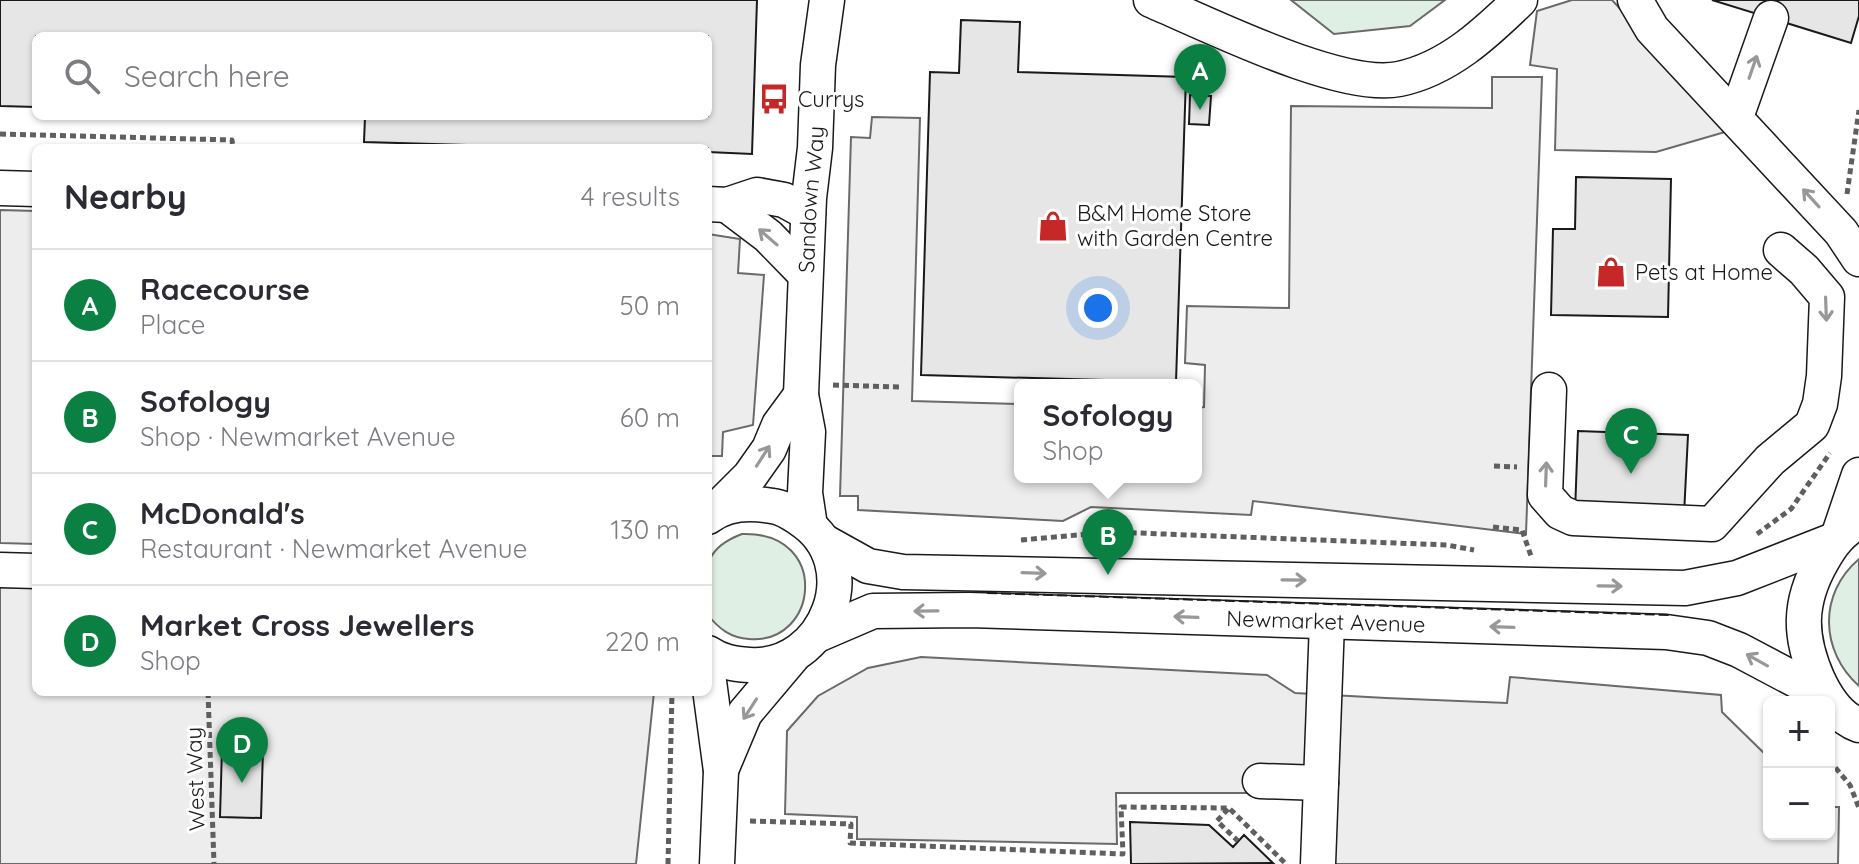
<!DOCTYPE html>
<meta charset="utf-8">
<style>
:root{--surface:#fff;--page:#f2f2f3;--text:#2b2b33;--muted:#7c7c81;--line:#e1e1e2;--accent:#0b8043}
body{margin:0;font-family:Quicksand,sans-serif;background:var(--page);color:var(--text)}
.controls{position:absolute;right:24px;bottom:24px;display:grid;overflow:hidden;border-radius:12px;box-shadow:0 2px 6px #0004}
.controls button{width:72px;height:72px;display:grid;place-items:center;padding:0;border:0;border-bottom:2px solid var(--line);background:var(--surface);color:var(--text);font:40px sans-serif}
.you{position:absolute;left:1098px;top:308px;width:28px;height:28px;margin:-20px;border:6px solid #fff;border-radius:50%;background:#1a73e8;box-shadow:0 0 0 12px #1a73e833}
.badge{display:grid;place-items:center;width:52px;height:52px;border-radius:50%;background:var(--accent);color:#fff;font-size:26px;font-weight:700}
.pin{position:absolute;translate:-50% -66px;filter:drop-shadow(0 2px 4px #0008)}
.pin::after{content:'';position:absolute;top:42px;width:28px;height:24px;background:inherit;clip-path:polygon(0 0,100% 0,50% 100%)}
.popup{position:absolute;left:1014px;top:379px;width:188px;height:104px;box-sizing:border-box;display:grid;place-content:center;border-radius:12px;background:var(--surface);filter:drop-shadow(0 2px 6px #0005);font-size:26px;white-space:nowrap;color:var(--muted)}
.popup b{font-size:30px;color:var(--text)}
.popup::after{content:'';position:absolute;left:50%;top:100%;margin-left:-16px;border:16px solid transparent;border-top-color:var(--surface)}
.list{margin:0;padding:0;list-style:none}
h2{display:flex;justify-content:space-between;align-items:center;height:104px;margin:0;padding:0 32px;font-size:34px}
h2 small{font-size:26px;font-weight:400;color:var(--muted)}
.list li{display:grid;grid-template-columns:52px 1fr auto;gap:24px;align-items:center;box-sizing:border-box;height:112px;padding:0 32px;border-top:2px solid var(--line)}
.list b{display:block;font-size:30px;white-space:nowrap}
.list p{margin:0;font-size:26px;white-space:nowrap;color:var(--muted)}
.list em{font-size:26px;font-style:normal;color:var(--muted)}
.icon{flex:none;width:44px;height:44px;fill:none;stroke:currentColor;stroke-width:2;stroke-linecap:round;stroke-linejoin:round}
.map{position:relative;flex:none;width:1859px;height:864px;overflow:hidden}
.search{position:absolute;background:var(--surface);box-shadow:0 2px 6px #0004;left:32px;top:32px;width:680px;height:88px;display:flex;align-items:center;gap:20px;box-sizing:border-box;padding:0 28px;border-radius:12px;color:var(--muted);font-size:30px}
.panel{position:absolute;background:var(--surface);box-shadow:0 2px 6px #0004;left:32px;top:144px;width:680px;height:552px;border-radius:12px}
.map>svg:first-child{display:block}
.green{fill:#e0efe3;stroke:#6a6a6a;stroke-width:2}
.parking{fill:#ededed;stroke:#6a6a6a;stroke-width:2}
.building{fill:#e6e6e6;stroke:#1a1a1a;stroke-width:2}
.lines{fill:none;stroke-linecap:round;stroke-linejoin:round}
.minor-casing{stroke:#1a1a1a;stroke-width:37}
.path{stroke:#5f5f5f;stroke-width:5;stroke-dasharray:6 4;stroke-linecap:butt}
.minor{stroke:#fff;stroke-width:34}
.fence{stroke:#1a1a1a;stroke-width:2;stroke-dasharray:10 4;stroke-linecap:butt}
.oneway{stroke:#989898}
.labels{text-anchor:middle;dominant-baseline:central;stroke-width:6;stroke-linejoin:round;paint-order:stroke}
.poi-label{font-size:22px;fill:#1a1a1a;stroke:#fff;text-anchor:start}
.street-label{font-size:22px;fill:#1a1a1a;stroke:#fff}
</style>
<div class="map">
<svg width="1859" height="864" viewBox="0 0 1859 864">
<rect width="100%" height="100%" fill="#fff"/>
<path class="green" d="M1291,0H1445L1410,26L1334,34Z
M742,534C831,531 819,645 749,639C731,638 719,629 708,615C708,574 697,551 742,534Z
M1859,559V686C1820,651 1818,594 1859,559Z"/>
<path class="parking" d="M1572,0H1612L1732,130L1656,152L1555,150L1557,69L1530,65L1537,11Z
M1492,77H1542L1526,534L1253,501L1251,515L1091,507L1063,521L858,510V496H840L851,137L870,138L872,117L920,118L912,401L1020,404V477H1196V408L1204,407L1205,365L1185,363L1187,306L1289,308L1291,106L1492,108Z
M0,210L36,211V544L0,543Z
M708,234L740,239L738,273L764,275L753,425L723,432L722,456H708Z
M0,587L36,588V692H654L636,864H0Z
M921,657L1267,675L1295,693L1386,698L1507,703L1510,677L1721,695L1722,712L1769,758V834H1829V807H1839L1838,864H1335L1321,793H1116L1117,844L857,839V817L785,814L787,731L818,696L868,668Z"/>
<path class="building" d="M0,0H757L752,154L708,152V148H565L364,142L365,117L338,116H708V36H36V107L0,106Z
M1712,0H1859V16L1851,43Z
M961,20L1020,22L1018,72L1186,77L1176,382L921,375L930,72L959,73Z
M1190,95L1211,96L1209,125L1189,124Z
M1576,177L1671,179L1668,317L1551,315L1553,229H1575Z
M1578,431L1688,435L1684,515L1575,512Z
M222,748L263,749L261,818L220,817Z
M1130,822L1209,825L1233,847L1244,835L1273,863L1131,864Z"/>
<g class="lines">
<g class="minor-casing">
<g id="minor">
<path d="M1151,0C1208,24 1341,91 1399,79C1448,69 1486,33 1520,0"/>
<path d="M1635,0L1652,29L1841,232L1859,259"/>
<path d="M1736,117L1771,18"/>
<path d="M0,188L36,189"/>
<path d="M708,204L727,205L757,195L784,200L808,213"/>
<path d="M727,205L768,236L805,274"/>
<path d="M1549,390L1545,495L1560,512L1573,518L1712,524L1770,460L1812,425L1820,404L1824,376L1827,297L1804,270L1781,250"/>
<path d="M716,510L750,476L769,449L779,425L801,395"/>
<path d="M708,517C727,502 750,502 772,506C783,507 791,513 800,519C868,563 827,670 749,665C734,664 721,662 708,653"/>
<path d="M1859,521C1841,532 1832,543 1822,561C1798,603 1799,637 1818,680C1827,699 1839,718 1859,725"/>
<path id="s1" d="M810,526L805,493L808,432L801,395L809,198L815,148L818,65L827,0"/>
<path d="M1839,534L1859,475"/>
<path d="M823,541L868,566L903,572L1685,588L1737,578L1834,540"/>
<path d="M0,570L36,571"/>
<path id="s2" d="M817,635L873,611L969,610L1666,632L1708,638L1739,650L1826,696"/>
<path d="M708,674L721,771L717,864"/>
<path d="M721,770L745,713L793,656"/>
<path d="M1260,781L1321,783"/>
<path d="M1318,864L1327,622"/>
</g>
</g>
<path class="path" d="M0,134L232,140L233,148
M1847,194L1859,110
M833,385L899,387
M1494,466L1517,467
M1493,527L1522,530L1531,556
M1757,534L1791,509L1830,453
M1021,540L1112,532L1447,545L1474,550
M208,692L214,864
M1829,760L1850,785L1859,808
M1228,809L1217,821L1238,841
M750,821L851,824L850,843L1123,854L1121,807L1229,808L1286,864
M668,864L672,692"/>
<use href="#minor" class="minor"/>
<path class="fence" d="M987,593L1670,615"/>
</g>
<defs><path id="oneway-shaft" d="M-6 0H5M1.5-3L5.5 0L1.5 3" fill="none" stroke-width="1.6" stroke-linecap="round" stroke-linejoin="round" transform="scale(2)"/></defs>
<g class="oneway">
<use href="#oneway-shaft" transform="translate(1753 67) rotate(-71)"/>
<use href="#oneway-shaft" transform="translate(1811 198) rotate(-132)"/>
<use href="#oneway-shaft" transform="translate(768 237) rotate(-139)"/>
<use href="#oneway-shaft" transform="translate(1826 309) rotate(88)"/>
<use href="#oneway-shaft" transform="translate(763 456) rotate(-57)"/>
<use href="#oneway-shaft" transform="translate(1546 474) rotate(-88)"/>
<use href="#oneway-shaft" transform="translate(1034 573) rotate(2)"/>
<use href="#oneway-shaft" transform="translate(1294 580) rotate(1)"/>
<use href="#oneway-shaft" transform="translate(1610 586) rotate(1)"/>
<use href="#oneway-shaft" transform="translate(926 611) rotate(179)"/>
<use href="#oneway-shaft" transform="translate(1186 617) rotate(-178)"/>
<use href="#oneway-shaft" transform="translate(1502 627) rotate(-178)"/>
<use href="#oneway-shaft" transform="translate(1757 660) rotate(-151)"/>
<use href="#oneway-shaft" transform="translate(750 709) rotate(123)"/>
</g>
<defs>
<g id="bus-bare" transform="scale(2.4)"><path d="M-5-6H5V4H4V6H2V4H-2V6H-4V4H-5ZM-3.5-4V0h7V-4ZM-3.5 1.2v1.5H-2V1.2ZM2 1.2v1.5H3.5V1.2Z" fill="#c62828" stroke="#fff" stroke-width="2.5" paint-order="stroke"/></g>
<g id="shop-bare" transform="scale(2.4)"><path d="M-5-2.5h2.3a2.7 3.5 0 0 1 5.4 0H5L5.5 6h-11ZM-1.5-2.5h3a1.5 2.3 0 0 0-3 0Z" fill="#c62828" stroke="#fff" stroke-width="2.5" paint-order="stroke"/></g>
</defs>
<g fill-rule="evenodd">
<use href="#bus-bare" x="774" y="99"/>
<use href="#shop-bare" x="1053" y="226"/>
<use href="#shop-bare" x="1611" y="272"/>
</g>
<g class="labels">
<g class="poi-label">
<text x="798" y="99">Currys</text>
<text x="1077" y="213">B&amp;M Home Store<tspan x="1077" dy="25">with Garden Centre</tspan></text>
<text x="1635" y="272">Pets at Home</text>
</g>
<g class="street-label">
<text stroke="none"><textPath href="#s1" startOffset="328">Sandown Way</textPath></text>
<text stroke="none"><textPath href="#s2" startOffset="514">Newmarket Avenue</textPath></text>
<text transform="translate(195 779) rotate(-92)">West Way</text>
</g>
</g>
</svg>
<div class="controls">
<button>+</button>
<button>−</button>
</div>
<div class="you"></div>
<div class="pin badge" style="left:1200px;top:110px">A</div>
<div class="pin badge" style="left:1108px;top:575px">B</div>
<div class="popup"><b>Sofology</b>Shop</div>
<div class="pin badge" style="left:1631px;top:474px">C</div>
<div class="pin badge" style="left:242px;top:783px">D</div>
<div class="search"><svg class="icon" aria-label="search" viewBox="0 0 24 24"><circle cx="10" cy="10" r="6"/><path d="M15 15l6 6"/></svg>Search here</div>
<section class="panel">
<h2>Nearby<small>4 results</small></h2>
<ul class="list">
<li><span class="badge">A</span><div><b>Racecourse</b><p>Place</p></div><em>50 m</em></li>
<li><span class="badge">B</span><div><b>Sofology</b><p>Shop · Newmarket Avenue</p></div><em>60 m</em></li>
<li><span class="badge">C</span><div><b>McDonald's</b><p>Restaurant · Newmarket Avenue</p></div><em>130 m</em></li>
<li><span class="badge">D</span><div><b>Market Cross Jewellers</b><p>Shop</p></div><em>220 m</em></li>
</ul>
</section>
</div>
